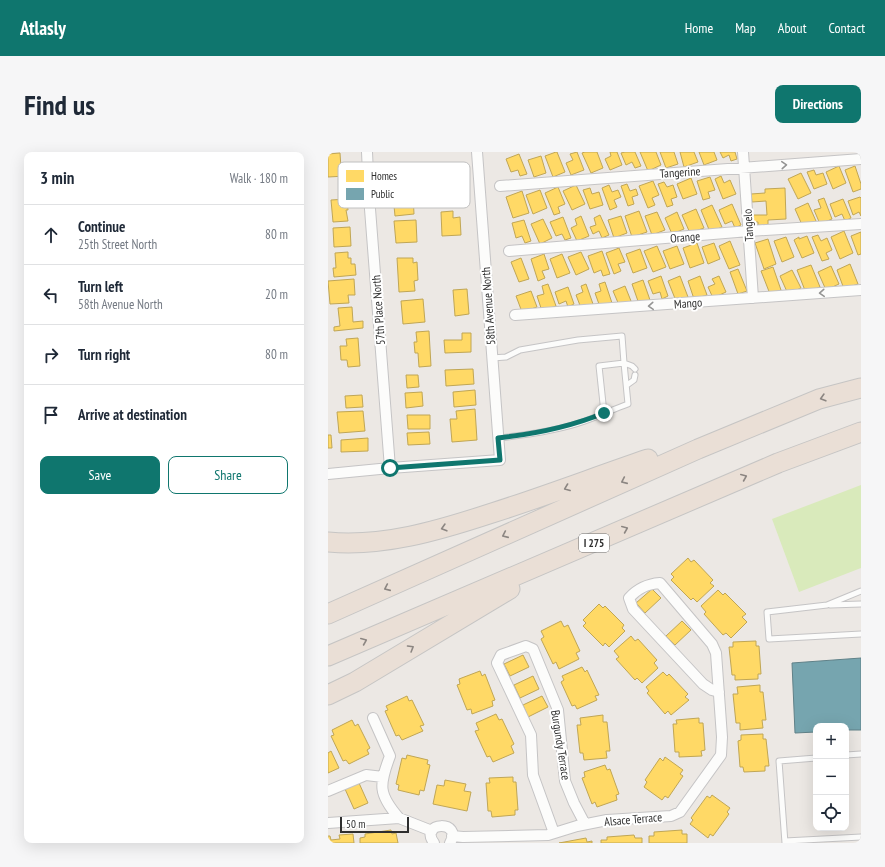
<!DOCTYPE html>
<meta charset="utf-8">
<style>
:root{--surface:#fff;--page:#f6f6f7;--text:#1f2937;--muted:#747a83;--line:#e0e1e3;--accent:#0f766e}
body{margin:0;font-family:"PT Sans Narrow",sans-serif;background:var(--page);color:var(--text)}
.controls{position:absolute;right:12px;bottom:12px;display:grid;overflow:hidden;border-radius:8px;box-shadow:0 4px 16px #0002}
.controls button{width:36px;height:36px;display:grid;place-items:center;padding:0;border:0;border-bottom:1px solid var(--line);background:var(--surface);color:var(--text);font:20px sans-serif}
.scale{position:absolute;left:12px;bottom:10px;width:69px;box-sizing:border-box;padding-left:4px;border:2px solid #2e2e2e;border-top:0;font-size:11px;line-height:14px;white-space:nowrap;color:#2e2e2e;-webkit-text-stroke:3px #fff;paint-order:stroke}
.stop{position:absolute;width:12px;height:12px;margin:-9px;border:3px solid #0f766e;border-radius:50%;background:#fff}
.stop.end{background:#0f766e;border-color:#fff;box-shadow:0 1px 4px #0008}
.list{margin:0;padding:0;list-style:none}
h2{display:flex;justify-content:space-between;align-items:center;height:52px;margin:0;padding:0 16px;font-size:17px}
h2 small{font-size:13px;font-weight:400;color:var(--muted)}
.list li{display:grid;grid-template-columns:26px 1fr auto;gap:12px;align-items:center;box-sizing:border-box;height:60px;padding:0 16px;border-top:1px solid var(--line)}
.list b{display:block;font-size:15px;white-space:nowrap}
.list p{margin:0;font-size:13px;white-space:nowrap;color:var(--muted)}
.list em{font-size:13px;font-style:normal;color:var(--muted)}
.actions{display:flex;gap:8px;padding:12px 16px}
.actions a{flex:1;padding:9px 0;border:1px solid var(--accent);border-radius:8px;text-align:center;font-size:14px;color:var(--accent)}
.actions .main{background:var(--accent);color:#fff}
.icon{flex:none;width:22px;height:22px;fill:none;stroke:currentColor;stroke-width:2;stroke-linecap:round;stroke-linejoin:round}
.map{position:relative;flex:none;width:533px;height:691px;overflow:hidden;border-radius:8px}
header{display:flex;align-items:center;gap:24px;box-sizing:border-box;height:56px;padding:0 20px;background:var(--accent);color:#fff}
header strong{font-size:19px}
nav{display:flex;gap:22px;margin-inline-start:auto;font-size:14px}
.intro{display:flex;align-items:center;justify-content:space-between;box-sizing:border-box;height:96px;padding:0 24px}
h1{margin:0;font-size:28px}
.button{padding:10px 18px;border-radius:8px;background:var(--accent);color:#fff;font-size:14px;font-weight:700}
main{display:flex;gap:24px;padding:0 24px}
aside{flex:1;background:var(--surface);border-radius:8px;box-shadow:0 4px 16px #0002}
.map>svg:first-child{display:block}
.pitch{fill:#d9eabb}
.homes{fill:#ffd966;stroke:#c0a655}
.public{fill:#76a5af;stroke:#608188}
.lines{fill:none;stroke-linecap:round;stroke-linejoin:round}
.service-casing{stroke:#c5c4c5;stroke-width:7}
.minor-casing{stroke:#c5c4c5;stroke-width:12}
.motorway-casing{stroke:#c6c5c4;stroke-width:21}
.service{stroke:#fcfcfb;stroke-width:5}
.minor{stroke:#fcfcfb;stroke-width:10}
.motorway{stroke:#eadfd6;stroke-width:19}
.oneway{stroke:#959594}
.oneway2{stroke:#8c8682}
.route{stroke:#0f766e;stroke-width:5}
.labels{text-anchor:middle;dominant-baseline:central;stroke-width:4;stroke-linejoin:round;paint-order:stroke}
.shield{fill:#fff;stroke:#6d6d6d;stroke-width:1}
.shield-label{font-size:11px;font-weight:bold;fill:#2e2e2e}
.street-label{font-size:12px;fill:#2e2e2e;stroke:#fff}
.key{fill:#fff;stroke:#c0c0c0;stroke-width:1}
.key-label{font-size:11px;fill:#2e2e2e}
</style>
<header>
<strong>Atlasly</strong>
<nav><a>Home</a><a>Map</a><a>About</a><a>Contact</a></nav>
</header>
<div class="intro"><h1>Find us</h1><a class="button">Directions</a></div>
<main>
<aside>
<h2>3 min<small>Walk · 180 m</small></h2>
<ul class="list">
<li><svg class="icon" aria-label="ahead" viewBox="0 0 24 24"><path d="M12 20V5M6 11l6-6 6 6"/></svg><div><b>Continue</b><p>25th Street North</p></div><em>80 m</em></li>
<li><svg class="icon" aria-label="left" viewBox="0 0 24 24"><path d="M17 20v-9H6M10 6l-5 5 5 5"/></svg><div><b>Turn left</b><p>58th Avenue North</p></div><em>20 m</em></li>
<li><svg class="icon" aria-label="right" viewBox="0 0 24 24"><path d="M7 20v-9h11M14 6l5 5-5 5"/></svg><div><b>Turn right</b></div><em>80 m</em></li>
<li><svg class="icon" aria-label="arrive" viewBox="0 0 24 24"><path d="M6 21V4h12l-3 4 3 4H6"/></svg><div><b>Arrive at destination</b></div></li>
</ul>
<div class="actions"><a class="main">Save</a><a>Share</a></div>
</aside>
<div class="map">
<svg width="533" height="691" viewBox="0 0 533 691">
<rect width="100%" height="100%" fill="#ece8e4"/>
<path class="pitch" d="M533,333V416L471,440L444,367Z"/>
<path class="homes" d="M228,0H229L237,20L225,25L217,4Z
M249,0L256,18L243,23L238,11L245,8L242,2Z
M257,0H269L275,16L263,21L254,1Z
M282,0H289L294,13L282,18L277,7L283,4Z
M297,0H307L313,14L307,16L304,10L298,13L293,1Z
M312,0H328L333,13L320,19Z
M332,0H346L350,12L338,16Z
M352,0H366L370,10L356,15Z
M371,0H386L389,8L376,13Z
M392,0H407L409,7L403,9L401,3L395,6Z
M12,1L13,16H17L18,24L0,25V2Z
M191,2L199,22L192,24L190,18L183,20L178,7Z
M213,4L218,21L206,25L200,8Z
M511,14L518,31L505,37L498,20Z
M527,14L533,32V37L525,40L517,18Z
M486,18L488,23L495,21L499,32L486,37L479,20Z
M473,21L483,41L470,47L460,27Z
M393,24L396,31L402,28L408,42L395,47L387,27Z
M382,25L387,38L380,40L382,46L375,48L369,29Z
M363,26L369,42L355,47L349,32Z
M325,29L331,43L324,46L327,53L320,56L311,34Z
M336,30L339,35L345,33L349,45L343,47L345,53L339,55L330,32Z
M299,32L302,39L308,37L310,43L304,45L306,52L300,54L293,34Z
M248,33L257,52L244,58L235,39Z
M281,33L284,40L290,38L293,45L286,48L289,55L282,58L274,36Z
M230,35L237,52L230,55L232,61L226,63L217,41Z
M262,36L264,42L271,40L275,53L262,57L255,38Z
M457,36L458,67L440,68V73L430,74V70H425L424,63H439L438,49L424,50L423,42L437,41V37Z
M212,38L219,56L205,62L198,43Z
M194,39L201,61L185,66L178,45Z
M85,42L86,62L67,64L65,44Z
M532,45L533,46V64L531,60L525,63L520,49Z
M496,46L504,67L492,72L486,58L493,56L490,48Z
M19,47L20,58H18L20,69L5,70L3,48Z
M515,47L523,66L517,69L514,62L507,65L502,52Z
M480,51L488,69L475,75L467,57Z
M404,52L413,73L407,76L404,69L397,72L391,58Z
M384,53L394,75L382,80L373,58Z
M368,57L376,76L362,81L354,63Z
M125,59V66L132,65L133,83L114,84L113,60Z
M311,59L319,80L304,85L297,64Z
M329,60L337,78L324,83L317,64Z
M349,60L356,77L344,82L337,66Z
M272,63L281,83L274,86L271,79L265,82L262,75L268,73L266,66Z
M253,64L261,84L249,89L243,76L249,73L247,67Z
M293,64L299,81L286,86L280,68Z
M235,65L243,86L237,88L234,82L228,84L222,70Z
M215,67L224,86L212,92L203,72Z
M88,68L89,90L68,91L66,69Z
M196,68L203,89L197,91L194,84L188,86L184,71Z
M22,75L23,94L6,95L5,76Z
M516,79L525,101L512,107L503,85Z
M533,80V102L530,103L523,84Z
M490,83L493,89L499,86L504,98L498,101L501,107L494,109L484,85Z
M479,84L486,101L474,106L466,88L471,85V87Z
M458,85L466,105L454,110L446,89Z
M440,87L448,112L436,117L427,91Z
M402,89L412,113L401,117L391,94Z
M369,91L376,111L362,116L355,96Z
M386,91L392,107L380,112L374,95Z
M329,94L338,115L325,120L316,99Z
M349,94L356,112L342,117L335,99Z
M291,96L297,110L290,112L293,119L286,122L278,101Z
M312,97L319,116L305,121L298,102Z
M274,99L282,122L275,124L273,118L266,121L260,104Z
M20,100V106H23V112H27L28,123L6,125L5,116H8L7,101Z
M253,100L261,117L248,123L240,105Z
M216,102L221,117L214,119L217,126L210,129L203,107Z
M234,102L242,121L229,126L222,107Z
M69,106H85V111L89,110L90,128L86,129L87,139L71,140Z
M193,106L201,127L191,130L183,110Z
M522,112L530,132L516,137L509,118Z
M483,113L492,135L478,141L469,118Z
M503,114L511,132L498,138L490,120Z
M445,115L453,138L442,142L433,119Z
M410,117L419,139L410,142L402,120Z
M464,118L473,136L460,142L452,124Z
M333,124L340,144L334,147L332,140L325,142L320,129Z
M352,124L360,145L348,149L340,129Z
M372,124L379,143L366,147L360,129Z
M391,124L398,140L385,146L380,135L387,132L384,127Z
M26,127L27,143H20L21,151L2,152L0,129Z
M315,128L322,148L311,152L304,132Z
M277,130L284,151L272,155L267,141L273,139L271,132Z
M220,132L228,154L214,159L209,144L216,142L214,134Z
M258,132L265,152L253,156L248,143L255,140L253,134Z
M297,134L303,149L291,153L285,139Z
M240,135L246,152L240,155L238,149L231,152L227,140Z
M139,137L141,162L127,164L125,138Z
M203,139L209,155L194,160L188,144Z
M95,147L97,170L75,172L73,149Z
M24,155L25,170L35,169V176L6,179V175L12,174L10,156Z
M101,179L103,214L91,215L90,201H87L86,190H89L88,180Z
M134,181H143V200L117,201L116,188H134Z
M30,186L32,214L20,215L19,208H13L12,194H19L18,187Z
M145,217L146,232L118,234L117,218Z
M78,223H90L91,235L79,236Z
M147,238L148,253L126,255L125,240Z
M94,240L95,254L78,256L77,241Z
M34,243L35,255L18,256L17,244Z
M147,257L149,288L124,290L122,267H129L128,259Z
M35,259L37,279L11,281L9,260Z
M79,263H102V277H80Z
M101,280L102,292L80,293L79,281Z
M0,283H3L4,296H0Z
M40,286V299L13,300V288Z
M360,406L363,410L366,408L385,428L382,431L386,434L369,450L365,446L363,448L343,428L346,425L343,422Z
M324,437L333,446L317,461L308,451Z
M390,438L395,443L397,441L418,462L414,465L419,470L403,486L398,481L395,483L376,462L378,460L373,454Z
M271,452L275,456L277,454L296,473L294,476L297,479L281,495L277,491L275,494L255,474L258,471L255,468Z
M233,469L236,475L240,473L252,499L248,501L251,507L231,517L228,510L225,512L213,487L216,485L213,479Z
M354,469L363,478L347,493L338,484Z
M303,484L307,489L310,487L329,508L326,511L330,516L314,531L309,526L307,528L288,507L291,505L286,499Z
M428,489V494H431L433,522H430V527L407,528V523H404L401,495H405V490Z
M195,503L201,515L182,524L176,512Z
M254,515L257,520L259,518L271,543L267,544L269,548L249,557L247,553L244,554L233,530L236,528L234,524Z
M152,519L154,524L157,522L167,548L164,549L165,554L144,562L143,557L139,558L129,533L132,532L131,527Z
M335,520L339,524L341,522L360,542L357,545L361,548L343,563L340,559L337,562L319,541L321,539L318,535Z
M205,524L211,537L192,546L186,533Z
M432,533V540H435L438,568H434L435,576L412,578V571H408L405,542H410L409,535Z
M79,544L81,549L84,548L96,573L92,574L95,579L74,588L71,583L68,584L57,559L60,558L58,554Z
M214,544L220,555L200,565L195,553Z
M168,562L171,568L174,567L186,592L183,594L186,601L165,610L162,604L159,605L147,579L151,578L148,571Z
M275,563V570H279L282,599H278L279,606L256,608L255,601H252L249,573H253L252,566Z
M371,566V571H375L377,598L373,599L374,604L351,605V600H347L345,572H349L348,568Z
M24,568L27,574L30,572L42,596L39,598L41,602L21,612L18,608L15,609L3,584L6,583L4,578Z
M435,582V587H438L441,614H437V619L416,620L415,615H412L410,589L413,588V583Z
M3,599L11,616L0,621V601Z
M79,603L100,608L99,612L102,613L96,639L92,638L91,643L70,638L71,633L68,632L74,606L78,607Z
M337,605L355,618L352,622L355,624L340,646L337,644L334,648L316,635L319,630L317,628L332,606L335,609Z
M277,613L279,618L282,617L291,642L288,643L289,648L269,655L267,650L264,652L254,626L257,625L256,620Z
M185,625V630H188L190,658H187V663L164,665L163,659H160L158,631H162L161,626Z
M117,628L138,632L136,639L143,640L139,659L105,652L109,633L116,634Z
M31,631L40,651L26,657L17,637Z
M384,643L402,656L399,660L401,662L385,684L382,682L380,686L362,672L365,668L363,666L379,644L382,646Z
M63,678L64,682L68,681L70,691H32V686L37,685V682Z
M354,678V682H359V691H321V684H326V680Z
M25,682L26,691H0V684H2L3,688L12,687L11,683Z
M306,683L307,686H314V691H273V688H279V685Z
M258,686L259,690L264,689V691H231Z"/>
<path class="public" d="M533,506V578H518V574H488V580L467,581L464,511Z"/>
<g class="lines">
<g class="service-casing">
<path id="service" d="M164,206L178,205L192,198L250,188L294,184L296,211L304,214L307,217
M299,233L306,228L307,223
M170,286C199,283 229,279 257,269C271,264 286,257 300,252L296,211L271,214L276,261
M533,439L499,453L439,460L441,487L533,482
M502,453L533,452
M518,603L533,602
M457,689L533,685
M457,691L451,609L488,606"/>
</g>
<g class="minor-casing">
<path id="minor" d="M39,0L41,44L62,316
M415,0L425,146
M172,34L533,7
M181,99L421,79L533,72
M187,163L533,138
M0,322L62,316L172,308L149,0
M45,566L62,604C51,633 50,642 71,666
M0,639L38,623L55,625
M0,671L71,666L104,679
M226,681L205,623L203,583L169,511L173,503L198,494L205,497L230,558L237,629L246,651L257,672
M124,684L135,685L220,683L249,674L279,668L343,664L352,660L393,603L394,585L388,501L384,492L332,431C319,432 310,436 301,446L305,457L375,532L384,538L391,540
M106,691C90,669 136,668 122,691"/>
</g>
<g class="motorway-casing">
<path id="motorway" d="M0,390C55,395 109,379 161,362C215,345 267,325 320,307
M0,462L370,297L491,247L533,236
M0,504L450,311L533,280
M0,543L27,530L182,437"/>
</g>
<use href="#service" class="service"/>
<use href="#minor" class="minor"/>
<use href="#motorway" class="motorway"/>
</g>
<defs><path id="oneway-chevron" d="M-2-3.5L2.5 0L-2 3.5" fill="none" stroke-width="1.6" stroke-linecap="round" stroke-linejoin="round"/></defs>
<g class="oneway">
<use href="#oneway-chevron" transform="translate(456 13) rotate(-4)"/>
<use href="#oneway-chevron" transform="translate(494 141) rotate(176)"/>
<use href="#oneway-chevron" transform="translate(323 154) rotate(176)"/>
</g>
<g class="oneway2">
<use href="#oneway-chevron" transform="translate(495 246) rotate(164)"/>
<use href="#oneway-chevron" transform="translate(416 325) rotate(-23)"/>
<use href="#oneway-chevron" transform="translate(296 329) rotate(156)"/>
<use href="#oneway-chevron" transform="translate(239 336) rotate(159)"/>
<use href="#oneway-chevron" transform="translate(116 376) rotate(164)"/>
<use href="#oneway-chevron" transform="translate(297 377) rotate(-23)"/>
<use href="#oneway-chevron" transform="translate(177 383) rotate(156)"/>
<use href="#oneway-chevron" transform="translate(59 436) rotate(156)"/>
<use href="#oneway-chevron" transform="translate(36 489) rotate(-23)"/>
<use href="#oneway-chevron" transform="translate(83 496) rotate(-31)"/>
</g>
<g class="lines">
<path class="route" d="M62,316L172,308L170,286C207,282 242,275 276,261"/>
</g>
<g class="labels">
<rect class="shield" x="251" y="382" width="30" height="18" rx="3"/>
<g class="shield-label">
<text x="266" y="391">I 275</text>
</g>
<g class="street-label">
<text transform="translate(352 20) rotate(-4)">Tangerine</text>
<text transform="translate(420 73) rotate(-94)">Tangelo</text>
<text transform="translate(357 85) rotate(-5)">Orange</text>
<text transform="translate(360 151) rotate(-4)">Mango</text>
<text transform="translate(160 154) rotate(-94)">58th Avenue North</text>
<text transform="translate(50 158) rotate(-94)">57th Place North</text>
<text transform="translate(233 593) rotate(81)">Burgundy Terrace</text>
<text transform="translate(305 667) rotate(-5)">Alsace Terrace</text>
</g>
</g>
<rect x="10" y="10" width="132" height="46" rx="6" class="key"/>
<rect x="18" y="18" width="18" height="12" fill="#ffd966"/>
<rect x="18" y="36" width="18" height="12" fill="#76a5af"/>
<g class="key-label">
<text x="43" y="28">Homes</text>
<text x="43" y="46">Public</text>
</g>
</svg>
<div class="controls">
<button>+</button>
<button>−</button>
<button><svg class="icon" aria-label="locate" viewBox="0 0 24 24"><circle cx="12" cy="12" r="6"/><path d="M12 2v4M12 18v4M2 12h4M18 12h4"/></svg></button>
</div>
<div class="scale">50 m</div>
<div class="stop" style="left:62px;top:316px"></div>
<div class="stop end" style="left:276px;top:261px"></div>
</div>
</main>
